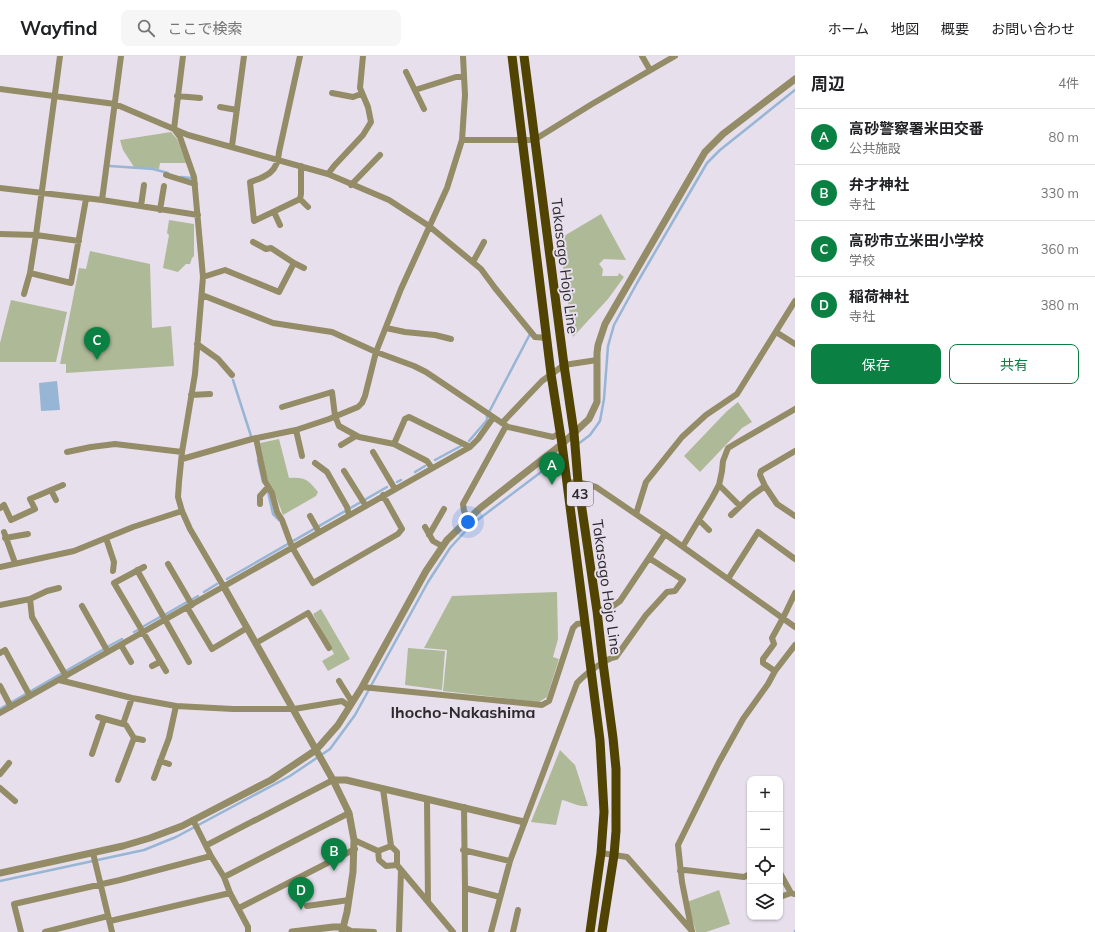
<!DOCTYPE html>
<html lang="ja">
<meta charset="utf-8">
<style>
:root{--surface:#fff;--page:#f6f6f6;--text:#202124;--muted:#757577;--line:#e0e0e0;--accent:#0b8043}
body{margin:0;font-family:Mulish,"Noto Sans JP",sans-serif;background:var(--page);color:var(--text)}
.controls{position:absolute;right:12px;bottom:12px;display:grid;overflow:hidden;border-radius:8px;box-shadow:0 1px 3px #0004}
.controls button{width:36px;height:36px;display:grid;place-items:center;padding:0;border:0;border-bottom:1px solid var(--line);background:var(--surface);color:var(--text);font:20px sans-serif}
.you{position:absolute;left:468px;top:466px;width:14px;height:14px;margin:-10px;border:3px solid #fff;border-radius:50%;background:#1a73e8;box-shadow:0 0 0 6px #1a73e833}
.badge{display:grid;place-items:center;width:26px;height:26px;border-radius:50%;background:var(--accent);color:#fff;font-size:13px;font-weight:700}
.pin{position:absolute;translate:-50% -33px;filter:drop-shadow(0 1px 2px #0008)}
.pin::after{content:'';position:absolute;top:21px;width:14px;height:12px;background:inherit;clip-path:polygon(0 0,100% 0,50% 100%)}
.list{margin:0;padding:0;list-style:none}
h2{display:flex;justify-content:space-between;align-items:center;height:52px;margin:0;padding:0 16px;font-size:17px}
h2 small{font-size:13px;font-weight:400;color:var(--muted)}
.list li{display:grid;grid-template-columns:26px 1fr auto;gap:12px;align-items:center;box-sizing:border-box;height:56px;padding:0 16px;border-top:1px solid var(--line)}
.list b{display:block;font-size:15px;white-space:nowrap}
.list p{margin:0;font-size:13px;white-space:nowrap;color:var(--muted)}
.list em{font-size:13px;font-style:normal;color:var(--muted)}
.actions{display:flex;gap:8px;padding:12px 16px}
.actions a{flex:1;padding:9px 0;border:1px solid var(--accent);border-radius:8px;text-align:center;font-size:14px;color:var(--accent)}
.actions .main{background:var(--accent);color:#fff}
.icon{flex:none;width:22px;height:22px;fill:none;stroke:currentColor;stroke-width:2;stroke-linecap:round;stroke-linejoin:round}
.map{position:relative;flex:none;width:795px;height:876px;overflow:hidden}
header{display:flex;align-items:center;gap:24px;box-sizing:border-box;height:56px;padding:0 20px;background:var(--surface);border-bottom:1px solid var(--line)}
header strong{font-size:19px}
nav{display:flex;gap:22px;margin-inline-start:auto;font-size:14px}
.search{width:280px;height:36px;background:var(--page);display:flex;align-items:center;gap:10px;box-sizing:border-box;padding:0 14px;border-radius:8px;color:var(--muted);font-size:15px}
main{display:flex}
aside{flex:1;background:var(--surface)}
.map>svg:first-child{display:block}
.green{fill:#aeba97}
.forest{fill:#adbb94}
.water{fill:#97b5d4}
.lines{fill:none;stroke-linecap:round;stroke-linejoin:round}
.stream{stroke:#97b5d4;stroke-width:2.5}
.minor{stroke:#948b67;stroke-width:6}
.tertiary{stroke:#948b67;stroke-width:7}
.primary{stroke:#514301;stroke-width:9}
.labels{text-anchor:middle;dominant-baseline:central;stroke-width:4;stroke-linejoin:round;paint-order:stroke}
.shield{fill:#e8dfec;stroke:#646066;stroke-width:1}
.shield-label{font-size:14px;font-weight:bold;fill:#2c292d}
.street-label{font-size:15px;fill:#2c292d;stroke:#e8dfec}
.neighbourhood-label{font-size:16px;font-weight:bold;fill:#2c292d;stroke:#e8dfec}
</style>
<header>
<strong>Wayfind</strong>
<div class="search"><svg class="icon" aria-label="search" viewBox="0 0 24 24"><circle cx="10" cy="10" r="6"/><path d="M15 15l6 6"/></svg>ここで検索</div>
<nav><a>ホーム</a><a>地図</a><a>概要</a><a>お問い合わせ</a></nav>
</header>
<main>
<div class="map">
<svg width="795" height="876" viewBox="0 0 795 876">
<rect width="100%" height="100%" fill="#e8dfec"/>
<path class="green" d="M171,76L177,83L187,107H160L159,113L134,111L123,94L120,84Z
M601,158L626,204L604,203L599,208L603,213L602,220H618L619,217L624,221L608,243L573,281L559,183Z
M169,164L194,168V200L192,202L190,208H186L178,216L163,212L169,179L167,177Z
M90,195L150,208L152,272L171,270L174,310L66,317V308H60L79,212L86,213Z
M11,244L67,256L56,306H0V287Z
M738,346L752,366L742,372L700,416L684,400L727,355Z
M557,536L558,583L553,601L559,603L547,641L539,646L443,635L447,594L424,592L452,540Z
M321,553L350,603L328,615L322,605L334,598L313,558Z
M408,592L445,595L442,634L405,629Z
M560,694L575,709L588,750C578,751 571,746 562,744L556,769L531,766Z
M719,834L730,868L706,876H696L687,846Z"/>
<path class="forest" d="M279,383L289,422C306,421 308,424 318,436L316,440L283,459L274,435L267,422L260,387Z"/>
<path class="water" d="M57,325L60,354L41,355L39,327Z"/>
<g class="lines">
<path class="stream" d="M110,110L153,113L168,117
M181,121L191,122
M233,324L251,380
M469,385L487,364V360L530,278
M578,388L590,379L600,365L604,343L608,290L614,269L637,227L707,107L720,94L795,34
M258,404L263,426
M435,404L461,390
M415,416L425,410
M397,426L401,424
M268,436L273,458L279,464
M227,523L387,431
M204,536L217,528
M191,544L198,540
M166,558L187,546
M144,570L160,561
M134,576L138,574
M109,590L122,583
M0,653L104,593
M0,825L144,794L176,781L290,720L330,693L355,659L428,526L450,492L471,469L561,401
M795,876V875"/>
<path class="minor" d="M60,0L36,179L30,217L71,227L86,143
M183,0L174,73L180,81L194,121L203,221L195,318L182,396L179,426L178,441L182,455L190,473L224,531
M642,0L650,14
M406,16L424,53
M0,33L115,48L188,79L328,118L389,144L429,170L481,213L495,232L535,281L547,282
M415,34L456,21H464
M332,37L353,41L361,38
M177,40L200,42
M220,51L237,54
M462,84H534L592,48L675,0
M232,90L244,0
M301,110V138L300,143L308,151
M328,118L334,110L363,79L371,66L368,51L360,32L363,0
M166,119L195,128
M351,129L380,99
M0,132L102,144L198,159
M300,143L254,165L250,126C266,121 278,116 279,96L300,0
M102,144L121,0
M141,150L144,129
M160,154L164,130
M274,156L280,169
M0,178L36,179L79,185
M473,206L484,186
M294,207L304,212
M203,221L225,214L279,236L294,207L271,192L266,193L253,186
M24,238L30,217
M202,239L273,267L332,276L376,296L414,310L426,316L508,371L553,381L560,377
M386,272L405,276L435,279L451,283
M776,276L795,288
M197,288L218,303L232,319
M191,339L210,338
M282,351L332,336L335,360L339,370L359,381L394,388
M502,367L542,325L564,309L597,304
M296,374L302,400
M256,382L265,425L272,437L277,456L282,464L292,491L313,527L398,478L402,473L383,439
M341,389L356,380
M67,396L91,391L115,388L182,396
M373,396L395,433
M182,403L252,383L296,374L329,363L358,351L362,347L365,340L376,296L401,233L447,132L462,84L465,39L463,0
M315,407L327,416L347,451L349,459
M432,412L427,405L394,388L405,363L409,361L470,391
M344,415L366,450
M566,427L578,426L596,431L665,478L795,571
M719,429L740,450
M765,430L760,419L761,415L795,395
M51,434L56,444
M260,448V440L268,431
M0,452L4,449L11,464L35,453L30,443L63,429
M636,458L646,426L682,381L706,359L737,338L795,245
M731,459L750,441L765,430L777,448L795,460
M310,460L319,476
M468,462L464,455L463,448L506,370
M699,464L709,474
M425,471L433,485L442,490
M4,476L15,507
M429,479L444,453
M5,482L28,478
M106,482L114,506L113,515
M683,490L712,442L719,429L722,415L723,405L728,392L738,386L795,353
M168,508L192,549
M0,511L74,495L133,471L182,455
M144,511L114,527L166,615
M137,514L189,606
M728,523L758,476L795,503
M30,543L32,561L66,620
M0,549L30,543L47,535L59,532
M82,550L108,596
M187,551L212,593L247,572
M597,555L613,550L620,545L665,478
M256,587L308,557L329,592
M121,589L131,606
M0,597L5,594L30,640
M152,610L160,606
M775,615L763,607V603L774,588L772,582L783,562L795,537
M59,624L132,642L176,650L233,653H294L342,645L349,650
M339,625L352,646
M0,630L11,651
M362,631L542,649L549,645L573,572L577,568L584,567
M0,657L470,391L478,383L493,362
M98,661L123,668
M134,682L143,684
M92,698L104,663
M160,705L169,708
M0,718L9,707
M154,722L169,682L176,650
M118,724L134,682L126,669L123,668L132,642
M0,732L15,745
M383,733L391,790
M427,743L428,846
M464,751L465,832L500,841
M193,764L211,800L224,821L230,837L248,871V876
M354,784L378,795L379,804L386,810L397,809L453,876
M207,789L333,724
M463,794L510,805
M378,795L391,790L397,796V809
M93,797L112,876
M601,797L627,801L692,875
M680,815L685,814L744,821L750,818
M780,817L791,837
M224,821L349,757
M465,832V876
M780,841L791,837L794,838
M307,850L349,844
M239,852L355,793
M110,865L230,837
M343,871L351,875L374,876
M21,876L14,848L120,824L211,800
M45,876L108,860
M399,876L401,814
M491,876L510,805L577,627C584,619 606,602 616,601L646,559L667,536L675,535L683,524L649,502
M513,876L518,854
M692,876L682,826L678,789L719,706L743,663L768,628L775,615L795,589"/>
<path class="tertiary" d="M224,531L333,724L349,757L354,784L353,816L347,856L342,876
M333,724H346L524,766
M0,817L123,790L150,782L182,770L271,724L316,694L338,669L362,631L426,515L447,484L479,453L562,388L589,363L597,346V297L598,289L605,268L705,96L723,78L795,23
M292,876L333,871H343"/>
<path class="primary" d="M512,0L551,318L562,388L600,684L604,756L601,797L590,876
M524,0L564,309L574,377L578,426L597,555L603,607L613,682L616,713V775L614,799L602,876"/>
</g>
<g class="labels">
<rect class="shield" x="567" y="426" width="26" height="24" rx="3"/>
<g class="shield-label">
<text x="580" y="438">43</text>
</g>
<g class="street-label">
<text transform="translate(565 210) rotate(83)">Takasago Hojo Line</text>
<text transform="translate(607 531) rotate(82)">Takasago Hojo Line</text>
</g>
<g class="neighbourhood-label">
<text x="463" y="656">Ihocho-Nakashima</text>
</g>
</g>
</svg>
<div class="controls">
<button>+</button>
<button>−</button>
<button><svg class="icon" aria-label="locate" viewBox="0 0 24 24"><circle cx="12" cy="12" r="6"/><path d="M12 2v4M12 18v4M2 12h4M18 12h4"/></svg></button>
<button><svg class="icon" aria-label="layers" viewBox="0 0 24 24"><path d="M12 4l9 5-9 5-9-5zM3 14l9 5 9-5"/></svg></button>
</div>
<div class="you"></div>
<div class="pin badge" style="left:552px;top:429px">A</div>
<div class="pin badge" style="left:334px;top:815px">B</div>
<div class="pin badge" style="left:97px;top:304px">C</div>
<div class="pin badge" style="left:301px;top:854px">D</div>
</div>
<aside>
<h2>周辺<small>4件</small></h2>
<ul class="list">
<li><span class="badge">A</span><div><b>高砂警察署米田交番</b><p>公共施設</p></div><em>80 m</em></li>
<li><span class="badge">B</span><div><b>弁才神社</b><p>寺社</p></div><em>330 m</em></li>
<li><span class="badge">C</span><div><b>高砂市立米田小学校</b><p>学校</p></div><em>360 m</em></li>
<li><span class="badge">D</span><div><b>稲荷神社</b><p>寺社</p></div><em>380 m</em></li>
</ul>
<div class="actions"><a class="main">保存</a><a>共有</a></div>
</aside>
</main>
